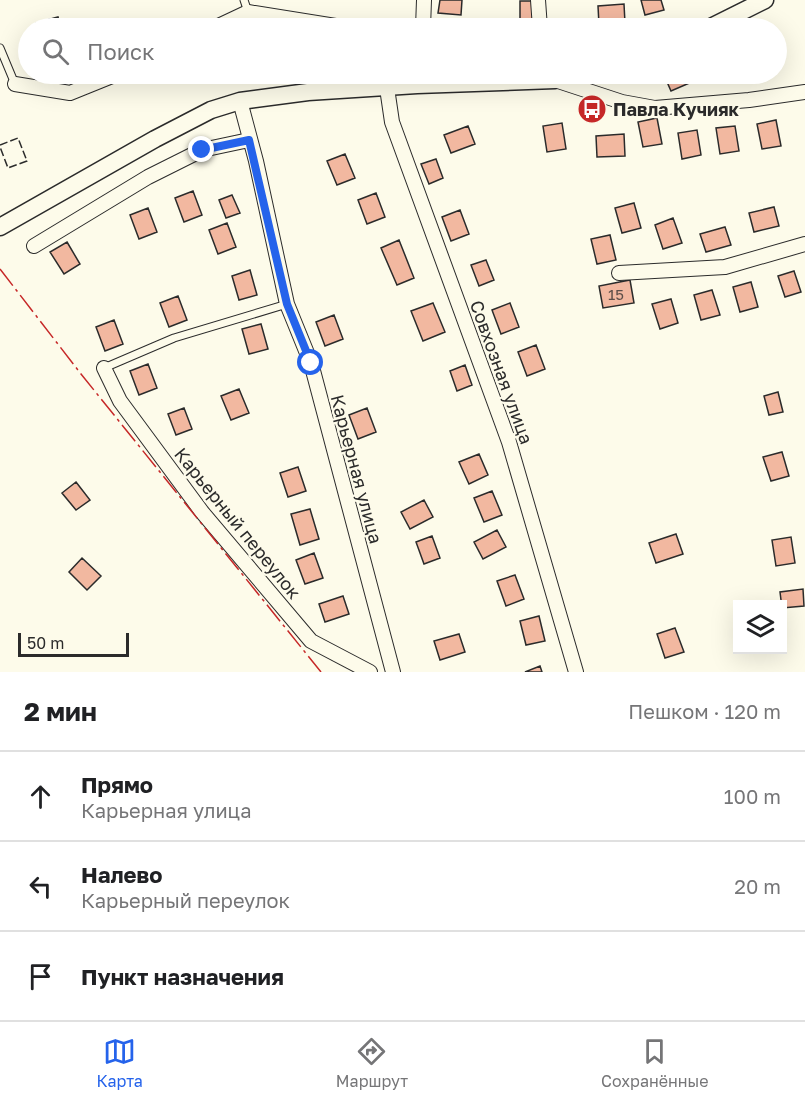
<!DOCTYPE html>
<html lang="ru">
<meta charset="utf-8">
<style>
:root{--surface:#fff;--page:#f2f2f2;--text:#202124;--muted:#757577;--line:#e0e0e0;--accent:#2563eb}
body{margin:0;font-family:"Golos Text",sans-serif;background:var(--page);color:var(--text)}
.controls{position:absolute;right:18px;bottom:18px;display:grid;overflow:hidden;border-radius:0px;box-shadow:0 6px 24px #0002}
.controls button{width:54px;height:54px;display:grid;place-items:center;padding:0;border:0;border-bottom:2px solid var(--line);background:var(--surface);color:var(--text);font:30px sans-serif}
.scale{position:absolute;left:18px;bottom:15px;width:111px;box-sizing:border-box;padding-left:6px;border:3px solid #2b2b2b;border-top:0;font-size:16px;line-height:21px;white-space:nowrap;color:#2b2b2b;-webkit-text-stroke:4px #fdfbea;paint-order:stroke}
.stop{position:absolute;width:18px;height:18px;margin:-14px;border:4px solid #2563eb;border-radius:50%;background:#fff}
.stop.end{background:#2563eb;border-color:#fff;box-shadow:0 2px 6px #0008}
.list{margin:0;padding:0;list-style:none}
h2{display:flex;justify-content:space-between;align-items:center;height:78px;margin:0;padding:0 24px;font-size:26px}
h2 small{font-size:20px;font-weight:400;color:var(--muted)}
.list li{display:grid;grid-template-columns:39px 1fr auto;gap:18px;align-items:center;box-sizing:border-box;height:90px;padding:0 24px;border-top:2px solid var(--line)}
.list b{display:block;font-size:22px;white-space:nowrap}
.list p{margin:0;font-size:20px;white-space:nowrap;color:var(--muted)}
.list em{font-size:20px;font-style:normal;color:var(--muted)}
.icon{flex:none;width:33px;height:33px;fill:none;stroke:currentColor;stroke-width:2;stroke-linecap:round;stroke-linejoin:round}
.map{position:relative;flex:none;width:805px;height:672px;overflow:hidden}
.search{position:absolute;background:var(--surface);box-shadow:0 6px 24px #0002;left:18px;right:18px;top:18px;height:66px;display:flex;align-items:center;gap:15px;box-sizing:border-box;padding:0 21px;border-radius:33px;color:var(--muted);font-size:22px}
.sheet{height:348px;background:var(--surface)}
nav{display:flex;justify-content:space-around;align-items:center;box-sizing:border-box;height:84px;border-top:2px solid var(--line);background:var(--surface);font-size:16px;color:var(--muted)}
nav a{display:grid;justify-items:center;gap:3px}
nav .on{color:var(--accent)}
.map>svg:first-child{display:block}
.building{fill:#f2b8a0;stroke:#2b2b2b;stroke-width:1.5}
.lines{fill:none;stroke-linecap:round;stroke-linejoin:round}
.service-casing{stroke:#2b2b2b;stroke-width:9}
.minor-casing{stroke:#2b2b2b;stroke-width:16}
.tertiary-casing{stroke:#2b2b2b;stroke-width:19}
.service{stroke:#fdfbea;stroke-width:7}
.minor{stroke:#fdfbea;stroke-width:14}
.tertiary{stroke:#fdfbea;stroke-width:16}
.fence{stroke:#2b2b2b;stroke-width:1.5;stroke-dasharray:8 3;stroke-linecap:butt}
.power{stroke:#c62828;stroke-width:1.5;stroke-dasharray:21 4.5 3 4.5;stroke-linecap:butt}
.route{stroke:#2563eb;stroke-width:8}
.labels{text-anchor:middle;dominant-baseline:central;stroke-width:4.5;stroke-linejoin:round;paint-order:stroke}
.number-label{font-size:15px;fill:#5d4e48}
.poi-label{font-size:18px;font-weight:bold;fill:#2b2b2b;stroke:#fdfbea;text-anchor:start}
.street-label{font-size:18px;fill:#2b2b2b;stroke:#fdfbea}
</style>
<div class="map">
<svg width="805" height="672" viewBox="0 0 805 672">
<rect width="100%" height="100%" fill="#fdfbea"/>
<path class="building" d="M440,0H462L461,15L438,13Z
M641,0H661L664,10L645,15Z
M520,1H532L533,28H520Z
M624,4L625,23L599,25L598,6Z
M58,17L61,28H38L36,23Z
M137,21L139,28H120L119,27Z
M668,74H707L708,75L671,91L664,75Z
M657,118L662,144L643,147L638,122Z
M776,120L781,146L762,149L757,124Z
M562,123L566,149L547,152L543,126Z
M468,126L475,144L451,153L444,135Z
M735,126L739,151L720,154L716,128Z
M697,130L701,155L682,159L678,133Z
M624,134L625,156L597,157L596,136Z
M345,154L355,178L337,185L327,161Z
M436,159L443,178L429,184L421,164Z
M193,191L202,215L184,222L175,198Z
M376,193L385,217L367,224L358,200Z
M232,195L240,213L226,218L219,200Z
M634,203L641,228L622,233L615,208Z
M774,207L779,226L754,232L749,213Z
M148,208L157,232L139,239L130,215Z
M460,210L469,234L451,241L442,217Z
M673,218L682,243L663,249L655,225Z
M227,223L236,247L218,254L209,230Z
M725,227L731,245L706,252L700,234Z
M610,235L616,260L597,264L591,239Z
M399,240L414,278L397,285L381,248Z
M67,242L80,264L64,274L50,252Z
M486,260L494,280L479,286L471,265Z
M250,270L257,295L239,300L232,276Z
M794,271L801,292L785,297L778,276Z
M630,280L634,303L603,308L599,286Z
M751,282L758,307L740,312L733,287Z
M712,290L720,315L701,320L694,295Z
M178,296L187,320L169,327L160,303Z
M671,299L678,323L660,329L652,304Z
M433,303L445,332L423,341L411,311Z
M510,303L519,327L501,334L492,310Z
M334,315L343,339L325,346L316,322Z
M114,320L123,344L105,351L96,327Z
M261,324L268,349L249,354L242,329Z
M536,345L545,369L527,376L518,352Z
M148,364L157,388L139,395L130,371Z
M465,365L472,385L457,391L450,371Z
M239,389L249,413L231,420L221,396Z
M778,392L783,412L769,415L764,396Z
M184,408L192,429L176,435L168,414Z
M367,408L376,432L358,439L349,415Z
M782,452L789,476L771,481L763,457Z
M479,454L488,475L469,484L459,462Z
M298,467L306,491L288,497L280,473Z
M76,482L90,500L76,510L62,493Z
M492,491L502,515L484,522L474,498Z
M424,500L433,517L410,529L401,512Z
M310,509L319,539L300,545L291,514Z
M497,530L506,547L483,559L474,542Z
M676,534L683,554L656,563L649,543Z
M432,536L440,558L424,564L416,542Z
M791,537L795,563L776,566L772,540Z
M314,553L323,578L305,584L296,560Z
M82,558L101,576L87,590L69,572Z
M515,575L524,599L506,606L497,581Z
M803,589L804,606L782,608L780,592Z
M343,596L349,614L325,622L319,604Z
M539,616L545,641L526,645L520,621Z
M675,628L684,652L665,658L657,634Z
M459,634L465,652L440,660L434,641Z
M540,666L542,672H525Z"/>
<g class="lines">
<g class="service-casing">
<path id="service" d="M244,0L248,12
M0,48L15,84
M104,368L174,338L287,304"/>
</g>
<g class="minor-casing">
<path id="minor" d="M538,0L540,28
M214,28L248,12L348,28
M423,28L424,0
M555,80L622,102L655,108L749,100L805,92
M15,84L70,93L117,74
M387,88L392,122L509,442L576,672
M240,101L256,161L287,304L311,363L393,672
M34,246L148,177L202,150L249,140
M619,273L725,267L805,244
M104,368L120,401L202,512L311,641L370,672"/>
</g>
<g class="tertiary-casing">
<path id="tertiary" d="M709,28L765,0
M0,227L155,139L211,110L240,101L308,92L417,85L555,80L590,74"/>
</g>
<use href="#service" class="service"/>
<use href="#minor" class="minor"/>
<use href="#tertiary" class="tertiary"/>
<path class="fence" d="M0,145L18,138L27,161L8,168L0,147"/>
<path class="power" d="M0,269L81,374L321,672"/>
</g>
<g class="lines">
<path class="route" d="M202,150L249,140L287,304L311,363"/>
</g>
<defs>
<g id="bus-disc" transform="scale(1.5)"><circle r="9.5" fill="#c62828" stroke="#fdfbea"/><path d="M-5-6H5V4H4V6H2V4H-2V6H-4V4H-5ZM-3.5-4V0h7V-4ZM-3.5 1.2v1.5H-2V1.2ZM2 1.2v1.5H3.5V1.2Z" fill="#fff"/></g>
</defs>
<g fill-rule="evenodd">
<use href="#bus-disc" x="592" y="109"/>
</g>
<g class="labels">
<g class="number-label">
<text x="616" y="294">15</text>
</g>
<g class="poi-label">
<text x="613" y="109">Павла Кучияк</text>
</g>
<g class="street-label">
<text transform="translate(502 372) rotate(70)">Совхозная улица</text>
<text transform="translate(357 469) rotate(75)">Карьерная улица</text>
<text transform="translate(238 523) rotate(51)">Карьерный переулок</text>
</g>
</g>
</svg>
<div class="controls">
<button><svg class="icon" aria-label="layers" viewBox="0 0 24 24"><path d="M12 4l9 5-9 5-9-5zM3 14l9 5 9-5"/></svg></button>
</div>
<div class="scale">50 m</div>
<div class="stop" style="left:311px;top:363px"></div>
<div class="stop end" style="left:202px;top:150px"></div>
<div class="search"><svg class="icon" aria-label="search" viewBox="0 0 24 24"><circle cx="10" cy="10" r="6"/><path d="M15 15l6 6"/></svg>Поиск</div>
</div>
<section class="sheet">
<h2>2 мин<small>Пешком · 120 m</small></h2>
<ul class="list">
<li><svg class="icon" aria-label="ahead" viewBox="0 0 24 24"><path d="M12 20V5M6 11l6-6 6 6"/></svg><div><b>Прямо</b><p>Карьерная улица</p></div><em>100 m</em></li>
<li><svg class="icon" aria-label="left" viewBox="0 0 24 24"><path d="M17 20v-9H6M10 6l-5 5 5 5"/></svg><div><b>Налево</b><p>Карьерный переулок</p></div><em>20 m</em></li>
<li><svg class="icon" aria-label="arrive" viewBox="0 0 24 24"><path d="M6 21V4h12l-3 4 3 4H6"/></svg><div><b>Пункт назначения</b></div></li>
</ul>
</section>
<nav>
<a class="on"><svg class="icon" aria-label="map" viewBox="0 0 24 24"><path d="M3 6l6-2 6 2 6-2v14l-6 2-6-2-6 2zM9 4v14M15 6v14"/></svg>Карта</a>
<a><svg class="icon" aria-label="directions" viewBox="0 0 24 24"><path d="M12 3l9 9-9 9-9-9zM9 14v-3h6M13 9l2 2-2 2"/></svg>Маршрут</a>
<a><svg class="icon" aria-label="saved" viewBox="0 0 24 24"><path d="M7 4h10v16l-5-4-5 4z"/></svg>Сохранённые</a>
</nav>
